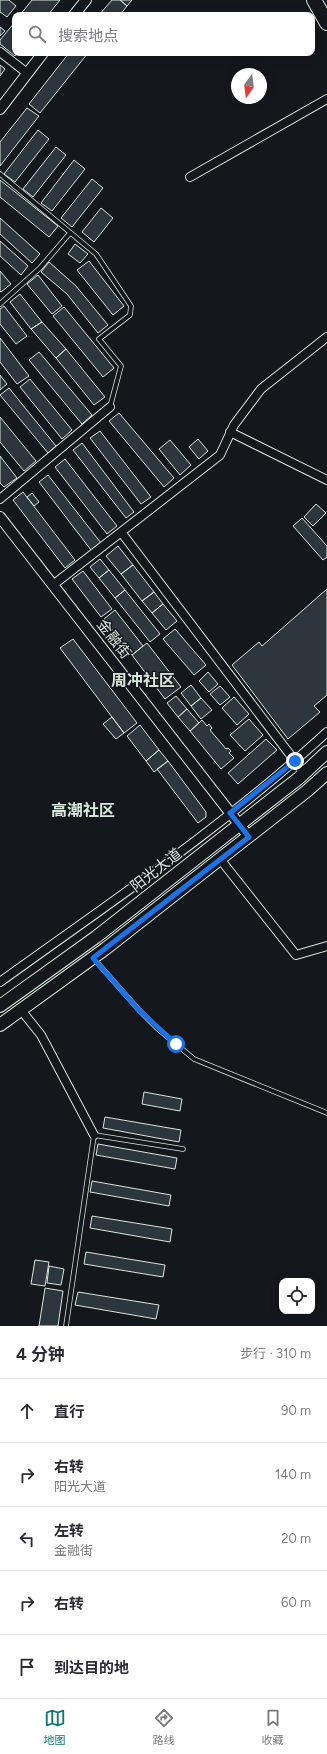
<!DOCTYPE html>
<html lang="zh">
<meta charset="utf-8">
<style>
:root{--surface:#fff;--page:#f2f2f3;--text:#2b2b33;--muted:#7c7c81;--line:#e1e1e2;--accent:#0f766e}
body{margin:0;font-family:Figtree,"Noto Sans SC",sans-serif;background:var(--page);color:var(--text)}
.controls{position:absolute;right:12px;bottom:12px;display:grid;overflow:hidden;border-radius:8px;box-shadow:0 2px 10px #0003}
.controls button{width:36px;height:36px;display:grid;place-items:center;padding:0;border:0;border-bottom:1px solid var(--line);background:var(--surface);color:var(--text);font:20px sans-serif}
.compass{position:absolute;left:231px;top:68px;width:36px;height:36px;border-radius:50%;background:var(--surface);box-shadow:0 2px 10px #0003;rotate:194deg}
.stop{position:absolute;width:12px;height:12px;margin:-9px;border:3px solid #1a73e8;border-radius:50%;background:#fff}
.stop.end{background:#1a73e8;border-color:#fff;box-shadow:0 1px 4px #0008}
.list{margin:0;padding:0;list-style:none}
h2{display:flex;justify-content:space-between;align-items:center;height:52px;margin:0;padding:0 16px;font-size:17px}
h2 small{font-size:13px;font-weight:400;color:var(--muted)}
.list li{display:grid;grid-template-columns:26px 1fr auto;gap:12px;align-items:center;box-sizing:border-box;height:64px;padding:0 16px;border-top:1px solid var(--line)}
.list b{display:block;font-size:15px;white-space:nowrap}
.list p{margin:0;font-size:13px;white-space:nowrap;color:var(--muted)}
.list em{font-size:13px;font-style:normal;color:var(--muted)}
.icon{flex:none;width:22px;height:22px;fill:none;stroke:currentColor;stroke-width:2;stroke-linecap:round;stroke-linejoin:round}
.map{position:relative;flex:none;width:327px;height:1326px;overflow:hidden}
.search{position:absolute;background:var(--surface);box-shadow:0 2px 10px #0003;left:12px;right:12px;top:12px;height:44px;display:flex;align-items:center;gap:10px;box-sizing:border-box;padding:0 14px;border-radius:8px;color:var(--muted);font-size:15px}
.sheet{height:372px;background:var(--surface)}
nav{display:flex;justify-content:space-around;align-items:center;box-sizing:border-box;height:56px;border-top:1px solid var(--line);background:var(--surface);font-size:11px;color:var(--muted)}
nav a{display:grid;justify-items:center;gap:2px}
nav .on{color:var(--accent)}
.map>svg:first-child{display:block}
.building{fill:#2c363c;stroke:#d8e6dc}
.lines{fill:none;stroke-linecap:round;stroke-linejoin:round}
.service-casing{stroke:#d8e6dc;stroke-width:5.5}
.minor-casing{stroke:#d8e6dc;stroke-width:10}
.tertiary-casing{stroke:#d8e6dc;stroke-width:12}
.secondary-casing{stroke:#d8e6dc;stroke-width:14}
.trunk-casing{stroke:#d8e6dc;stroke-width:16}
.service{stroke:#14181c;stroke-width:4}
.minor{stroke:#14181c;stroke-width:8}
.tertiary{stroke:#14181c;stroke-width:10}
.secondary{stroke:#14181c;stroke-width:12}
.trunk{stroke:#14181c;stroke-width:14}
.route{stroke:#1a73e8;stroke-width:5}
.labels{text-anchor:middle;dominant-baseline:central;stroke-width:3;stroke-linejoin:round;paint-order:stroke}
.street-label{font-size:15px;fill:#d8e6dc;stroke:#14181c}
.neighbourhood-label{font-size:16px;font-weight:bold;fill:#d8e6dc;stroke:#14181c}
</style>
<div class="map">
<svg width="327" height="1326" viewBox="0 0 327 1326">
<rect width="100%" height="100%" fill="#14181c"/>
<path class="building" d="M0,0H9L16,6L7,17L0,12Z
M32,0H60L48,15H20Z
M112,0H120L127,6L120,15H99Z
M120,0H132L127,6Z
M15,22V53H17L15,56L0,44V40Z
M0,27L5,31L0,36Z
M69,53H88L40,113L29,104Z
M0,65L5,69L0,76Z
M27,108L39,116L0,166V142Z
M38,130L49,139L15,182L4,174Z
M56,147L66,155L33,197L23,189Z
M74,160L85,169L52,211L41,203Z
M92,179L103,188L72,227L61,218Z
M0,180L58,226L49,237L0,197Z
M101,208L113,218L94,242L82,232Z
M0,218L40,254L32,263L0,234Z
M0,241L28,266L21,275L0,256Z
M75,244L88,254L80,263L68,254Z
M89,261L124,306L113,315L77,270Z
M49,262L76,286L108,325L98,333L67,294L41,272Z
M0,271L11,284L1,292L0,291Z
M38,275L62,306L52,314L27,284Z
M20,294L42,322L31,329L10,302Z
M4,306L27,336L16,344L0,324V309Z
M64,307L114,368L103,377L53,316Z
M42,322L66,349L56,358L31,329Z
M0,338L29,376L17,384L0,362Z
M66,349L105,397L94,405L56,358Z
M39,352L92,415L82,424L29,360Z
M0,375L7,384L0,390Z
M30,379L72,430L62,439L20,387Z
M9,388L56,446L48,453L0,395Z
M119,413L174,478L164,487L109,421Z
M0,417L36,461L24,471L0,442Z
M100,431L151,497L141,504L90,438Z
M198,439L208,451L199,459L189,447Z
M170,440L191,465L180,475L159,449Z
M82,443L134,512L126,518L73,450Z
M0,456L17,478L4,487L0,483Z
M65,459L117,526L107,534L55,467Z
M48,475L101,543L91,550L39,482Z
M23,492L75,560L65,568L13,500Z
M32,493L39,502L34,506L27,497Z
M316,504L326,513L313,526L304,517Z
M302,518L327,546V557L323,560L293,526Z
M118,546L133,565L121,574L106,556Z
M100,559L109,570L99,578L90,567Z
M133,565L154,592L142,601L121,574Z
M109,570L125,590L115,598L99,578Z
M83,571L112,609L101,617L72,579Z
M327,589V695L314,706L320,712L288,739L232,665L259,642L262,646Z
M125,590L160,634L150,642L115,598Z
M154,592L163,604L152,613L142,601Z
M163,604L177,621L166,630L152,613Z
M115,610L143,646L132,655L104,619Z
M175,629L206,665L194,675L163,639Z
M73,639L137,723L124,733L60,648Z
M147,643L181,687L165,699L132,655Z
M208,672L218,684L209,692L199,681Z
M191,685L201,698L191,706L181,693Z
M220,686L230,697L220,705L210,694Z
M176,696L187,709L178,717L167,703Z
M234,697L249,714L237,725L222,708Z
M201,698L212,710L201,719L191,706Z
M187,709L199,723L190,731L178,717Z
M112,717L124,733L116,739L103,724Z
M249,719L263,735L245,751L230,735Z
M202,720L207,726L209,724L212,728L210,730L226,749L228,748L231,751L229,753L234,758L221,769L190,731Z
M140,725L159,750L146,761L127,736Z
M266,739L277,750L238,784L228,773Z
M159,750L168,761L154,772L146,761Z
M168,761L206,812V817L198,823L157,769Z
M144,1092L182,1099L180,1111L142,1104Z
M105,1117L181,1130L179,1142L103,1128Z
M98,1144L177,1158L175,1169L96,1155Z
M92,1181L171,1195L169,1206L90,1192Z
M92,1216L172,1229L170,1242L90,1228Z
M86,1252L165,1265L163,1277L84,1264Z
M35,1260L49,1262L45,1286L31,1284Z
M49,1266L64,1269L61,1285L47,1283Z
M45,1288L63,1291L58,1326H39Z
M78,1292L159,1305L156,1319L75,1305Z"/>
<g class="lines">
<g class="service-casing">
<path id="service" d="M0,174L96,254L131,306L130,315L99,339L121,366L110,407
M0,304L40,268L70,233
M94,959L139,1010L158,1029L194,1059L327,1113
M66,1326L94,1135L183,1149"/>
</g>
<g class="minor-casing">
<path id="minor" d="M0,52L27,73
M190,177L327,99
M230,432L327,480
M0,499L110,407
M121,532L304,773
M53,585L220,455L234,425L261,389L327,337
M220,859L296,955L327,946
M0,982C111,902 226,825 327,732
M21,1010L41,1035L94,1135"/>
</g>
<g class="tertiary-casing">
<path id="tertiary" d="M74,15L86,0
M0,109L43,53
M0,517L249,837"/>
</g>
<g class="secondary-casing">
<path id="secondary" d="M0,1006L96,937L299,778L327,752
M0,1025L105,949L308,790L327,773"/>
</g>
<g class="trunk-casing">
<path id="trunk" d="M314,0L327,23"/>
</g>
<use href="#service" class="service"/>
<use href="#minor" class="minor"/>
<use href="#tertiary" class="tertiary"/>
<use href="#secondary" class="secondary"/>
<use href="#trunk" class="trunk"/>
</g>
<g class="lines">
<path class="route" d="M176,1044L139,1010L93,958L249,837L230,813L295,761"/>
</g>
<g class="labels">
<g class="street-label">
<text transform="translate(114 639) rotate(52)">金融街</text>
<text transform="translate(156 870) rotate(-38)">阳光大道</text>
</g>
<g class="neighbourhood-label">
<text x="143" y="680">周冲社区</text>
<text x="83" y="810">高潮社区</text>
</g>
</g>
</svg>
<div class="controls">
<button><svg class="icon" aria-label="locate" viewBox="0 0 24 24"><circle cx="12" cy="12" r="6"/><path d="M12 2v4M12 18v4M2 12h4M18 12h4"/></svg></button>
</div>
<svg class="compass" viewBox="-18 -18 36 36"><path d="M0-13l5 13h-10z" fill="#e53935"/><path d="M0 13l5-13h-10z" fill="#7c7c81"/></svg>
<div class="stop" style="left:176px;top:1044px"></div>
<div class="stop end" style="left:295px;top:761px"></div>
<div class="search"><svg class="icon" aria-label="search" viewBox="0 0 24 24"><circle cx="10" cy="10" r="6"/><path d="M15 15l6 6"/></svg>搜索地点</div>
</div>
<section class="sheet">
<h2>4 分钟<small>步行 · 310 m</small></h2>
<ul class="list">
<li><svg class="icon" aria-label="ahead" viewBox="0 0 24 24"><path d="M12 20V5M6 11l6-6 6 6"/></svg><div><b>直行</b></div><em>90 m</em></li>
<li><svg class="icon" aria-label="right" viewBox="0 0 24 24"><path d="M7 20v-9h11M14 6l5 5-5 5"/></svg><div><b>右转</b><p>阳光大道</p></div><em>140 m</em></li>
<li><svg class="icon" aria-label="left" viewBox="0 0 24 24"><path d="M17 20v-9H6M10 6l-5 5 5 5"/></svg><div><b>左转</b><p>金融街</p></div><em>20 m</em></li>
<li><svg class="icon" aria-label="right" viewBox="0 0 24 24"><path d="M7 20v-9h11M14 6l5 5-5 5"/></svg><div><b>右转</b></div><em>60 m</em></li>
<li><svg class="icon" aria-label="arrive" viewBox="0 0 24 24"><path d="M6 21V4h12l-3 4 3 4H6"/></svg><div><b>到达目的地</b></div></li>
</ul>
</section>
<nav>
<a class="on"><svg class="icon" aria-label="map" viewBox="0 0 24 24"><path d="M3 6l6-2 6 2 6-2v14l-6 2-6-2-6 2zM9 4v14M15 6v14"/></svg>地图</a>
<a><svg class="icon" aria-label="directions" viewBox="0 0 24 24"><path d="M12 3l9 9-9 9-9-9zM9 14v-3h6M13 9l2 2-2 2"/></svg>路线</a>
<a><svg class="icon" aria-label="saved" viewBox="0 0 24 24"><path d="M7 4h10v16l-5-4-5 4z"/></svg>收藏</a>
</nav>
